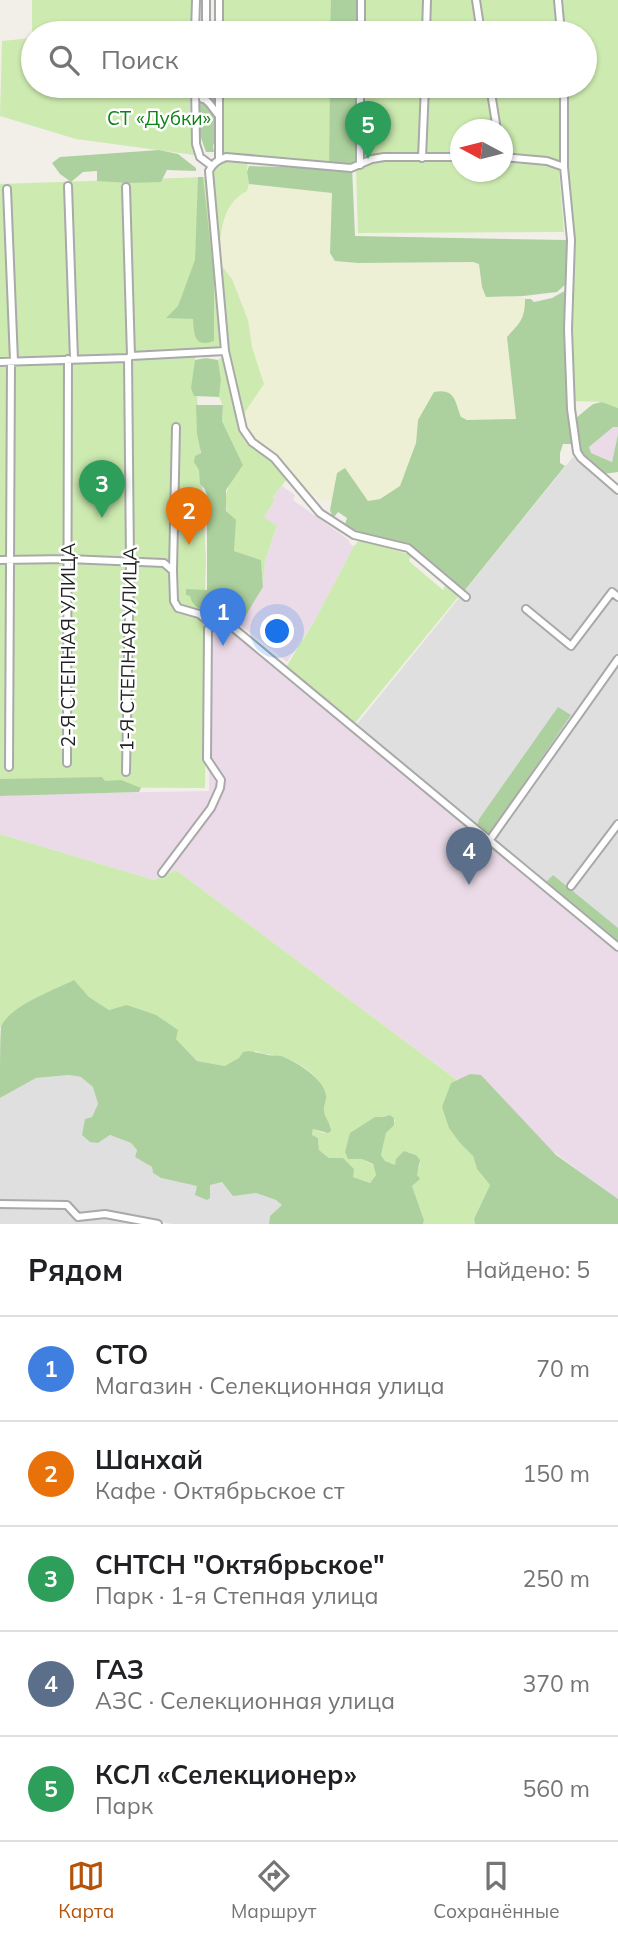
<!DOCTYPE html>
<html lang="ru">
<meta charset="utf-8">
<style>
:root{--surface:#fff;--page:#f6f6f6;--text:#202124;--muted:#757577;--line:#e0e0e0;--accent:#b45309}
body{margin:0;font-family:Mulish,sans-serif;background:var(--page);color:var(--text)}
.compass{position:absolute;left:450px;top:119px;width:63px;height:63px;border-radius:50%;background:var(--surface);box-shadow:0 2px 5px #0004;rotate:277deg}
.you{position:absolute;left:278px;top:632px;width:24px;height:24px;margin:-18px;border:5px solid #fff;border-radius:50%;background:#1a73e8;box-shadow:0 0 0 10px #1a73e833}
.badge{display:grid;place-items:center;width:46px;height:46px;border-radius:50%;background:var(--accent);color:#fff;font-size:23px;font-weight:700}
.pin{position:absolute;translate:-50% -58px;filter:drop-shadow(0 2px 4px #0008)}
.pin::after{content:'';position:absolute;top:37px;width:24px;height:21px;background:inherit;clip-path:polygon(0 0,100% 0,50% 100%)}
.list{margin:0;padding:0;list-style:none}
h2{display:flex;justify-content:space-between;align-items:center;height:91px;margin:0;padding:0 28px;font-size:30px}
h2 small{font-size:23px;font-weight:400;color:var(--muted)}
.list li{display:grid;grid-template-columns:46px 1fr auto;gap:21px;align-items:center;box-sizing:border-box;height:105px;padding:0 28px;border-top:2px solid var(--line)}
.list b{display:block;font-size:26px;white-space:nowrap}
.list p{margin:0;font-size:23px;white-space:nowrap;color:var(--muted)}
.list em{font-size:23px;font-style:normal;color:var(--muted)}
.icon{flex:none;width:38px;height:38px;fill:none;stroke:currentColor;stroke-width:2;stroke-linecap:round;stroke-linejoin:round}
.map{position:relative;flex:none;width:618px;height:1224px;overflow:hidden}
.search{position:absolute;background:var(--surface);box-shadow:0 2px 5px #0004;left:21px;right:21px;top:21px;height:77px;display:flex;align-items:center;gap:18px;box-sizing:border-box;padding:0 24px;border-radius:38px;color:var(--muted);font-size:26px}
.sheet{height:616px;background:var(--surface)}
nav{display:flex;justify-content:space-around;align-items:center;box-sizing:border-box;height:98px;border-top:2px solid var(--line);background:var(--surface);font-size:19px;color:var(--muted)}
nav a{display:grid;justify-items:center;gap:4px}
nav .on{color:var(--accent)}
.map>svg:first-child{display:block}
.residential{fill:#e0dfdf}
.industrial{fill:#ebdbe8}
.farmland{fill:#eef0d5}
.grass{fill:#cdebb0;fill-rule:evenodd}
.forest{fill:#add19e}
.lines{fill:none;stroke-linecap:round;stroke-linejoin:round}
.minor-casing{stroke:#a9a9a9;stroke-width:10}
.minor{stroke:#fff;stroke-width:6}
.labels{text-anchor:middle;dominant-baseline:central;stroke-width:5;stroke-linejoin:round;paint-order:stroke}
.park-label{font-size:19px;fill:#0c8416;stroke:#fff}
.street-label{font-size:19px;fill:#222;stroke:#fff}
</style>
<div class="map">
<svg width="618" height="1224" viewBox="0 0 618 1224">
<rect width="100%" height="100%" fill="#f2efe9"/>
<path class="residential" d="M573,457L618,496V944L357,724Z
M69,1075L81,1077L94,1087L98,1105L92,1117L98,1143L110,1135L131,1143L137,1150L135,1157L152,1167L153,1173L161,1178L198,1186L222,1182L233,1195L256,1193L276,1200L283,1205L270,1216L269,1224H172L147,1219L146,1224H0V1098L36,1078Z"/>
<path class="industrial" d="M613,426L618,427V434L612,462L591,453L589,447Z
M282,486L295,495L293,500L349,540L350,544L354,546L316,618L287,662L240,625L263,587L265,561L277,527L263,518L275,501L271,499Z
M224,621L618,949V1200L176,870L154,880L0,834V796L37,794L209,791V630L213,622Z"/>
<path class="farmland" d="M249,184L332,193L330,252L335,261L358,263L473,262L479,263L482,287L486,297L523,296L525,299V314L521,323L507,337L517,419L468,420L461,417L453,397L418,420L416,443L400,486L394,491L380,499L368,501L345,468L337,474L332,501L323,500L309,492L276,455L254,440L245,425V412L263,384L252,347L248,320L221,265L219,249L222,222L228,208L238,195L247,191Z"/>
<path class="grass" d="M32,0H191V33H33V86H190V115L194,155L76,139L0,116L2,41L32,38Z
M219,0H557L558,33H219Z
M562,0H618V408L602,402L574,401L573,327L575,240L567,165L568,86H585V33H565Z
M220,86H561L559,170L564,232L358,233L356,168L221,156ZM461,130H503V172H461Z
M226,159L248,161L247,172L249,184L247,191C224,203 222,225 219,249L211,171L213,167Z
M206,177L224,353L195,356L206,560L204,620L206,629L205,788L0,787V184Z
M221,265L232,279L248,320L252,347L264,384L245,412V425L227,350Z
M224,356L242,429L273,459L288,478L272,498L275,500L264,517L277,526L265,561L263,587L261,560L234,551C233,510 211,503 243,465L222,421L223,406L219,397L221,380L218,360Z
M360,539L414,556L409,559L410,562L443,590L446,583L459,596L355,723L286,667L316,618L354,546Z
M0,834L154,880L176,870L457,1080L451,1084L460,1143L473,1156L477,1169L490,1185L474,1219L475,1224H423L424,1220L412,1186L420,1165L416,1155L408,1152L395,1166L385,1161L381,1155L386,1132L395,1121L394,1118L390,1115L383,1117H375L362,1159L373,1165L376,1175L370,1183L353,1177L343,1159L329,1158L319,1150L318,1138L312,1136L313,1129L324,1133L331,1127C328,1121 323,1114 323,1107C323,1100 327,1099 325,1091C318,1074 295,1059 278,1056C270,1054 264,1055 256,1051L225,1066L197,1061L176,1039L126,1005L109,1010L89,997L74,981L9,1016L0,1028Z"/>
<path class="forest" d="M331,0H357V33H330Z
M197,86H216V138L213,146L214,152H206L197,127Z
M330,86H356V161L352,167L355,236L567,240L568,243L567,283L557,292L523,296L486,297L482,287L479,264L473,262L358,263L335,261L330,253L332,193L249,184L247,172L249,166L329,168Z
M159,150L178,154L196,168V171L167,170L161,182L129,183L97,181V171L83,172L71,182L60,174L52,163L60,157Z
M198,177H203L214,277V341C194,348 194,335 193,319L166,318L178,306L195,260Z
M568,289L574,438L572,444H563L560,453V463L565,466L465,590L462,591L404,543L362,534L345,524L347,518L338,512L335,516H332L330,510L337,473L345,468L368,501L380,499L400,486L416,443L418,420L434,392C455,388 455,401 461,417L467,420L516,419L507,337C520,323 525,319 525,299H531L534,302L552,298Z
M206,358L218,360L221,380L219,397L194,396L191,388L195,360Z
M602,402L618,408V427H613L589,447L591,453L612,462L618,434V472L603,474L580,452L576,418L593,404Z
M196,405H223L222,421L243,465L226,490V511L236,520L234,551L261,560L263,587L240,625C233,623 230,618 224,616C211,611 194,613 190,596L186,595V589L207,590V517L203,514L202,505L208,499L205,489L200,484L199,470L194,462L195,456L201,453L197,434Z
M558,707L571,715L489,835L477,826L479,819Z
M102,777L105,781L121,780L141,788L139,792L0,796V779Z
M553,875L618,928V942L546,882Z
M74,980L89,997L109,1010L126,1005L136,1008L156,1015L178,1030L176,1039L197,1061L225,1066L239,1058L243,1052C251,1050 256,1053 264,1054C269,1056 275,1055 281,1056C295,1061 324,1078 326,1095C327,1100 323,1105 324,1111C325,1119 331,1123 331,1131L328,1133L313,1129L312,1135L318,1138L319,1150L329,1158H343L354,1169L353,1177L370,1183L376,1175L373,1164L362,1159H348L345,1152L350,1133L375,1117H383L390,1115L394,1118V1125L386,1133L381,1155L385,1161L395,1165L396,1159L404,1151L416,1155L420,1160L417,1175L420,1179L412,1186L424,1220L423,1224H269L270,1216L282,1205L276,1200L256,1193L233,1196L222,1182L210,1185V1198L207,1200L195,1195L197,1186L161,1178L153,1173L152,1167L135,1157L137,1150L131,1143L110,1135L98,1143L90,1142L82,1135L85,1119L92,1117L98,1104L93,1087L81,1077L69,1075L36,1078L0,1098C0,1085 0,1036 1,1027C9,1006 54,990 74,980Z
M470,1074L481,1075L556,1155L618,1199V1224H475L474,1219L490,1185L477,1169L473,1156L460,1143L449,1128L442,1107L451,1083Z"/>
<g class="lines">
<g class="minor-casing">
<path id="minor" d="M206,0V33
M476,0L481,33
M558,0L561,33
M53,33H195
M195,33L196,0
M219,33V0
M361,33V0
M426,33L427,0
M156,86L195,90L209,103L219,116
M195,86L196,144L200,157L212,166
M490,86L497,130
M564,86V167
M203,99L204,86
M461,157H384L372,159L351,168L226,157C218,160 213,163 209,171L225,351L243,429L252,442L274,458L320,513L354,535L408,548L466,597
M503,157L547,161L564,167L571,240L568,329L571,409L577,452L581,458L618,490
M422,158L425,86
M219,160V86
M360,165V86
M68,186L74,359
M126,187L131,356
M7,189L14,361
M0,362L128,358L131,356L225,351
M176,427L173,571L174,601L178,608L199,614L211,623
M0,560L68,559L164,563L173,571
M526,609L571,646L612,592L618,597
M67,763L68,359
M9,767L11,362
M126,772L130,562L128,358
M489,841L618,659
M162,873L211,808L220,788L221,780L207,759L208,629L212,621L219,619L225,621L618,947
M571,886L618,824
M0,1204L67,1205L78,1217
M78,1217L105,1214L158,1224"/>
</g>
<use href="#minor" class="minor"/>
</g>
<g class="labels">
<g class="park-label">
<text x="159" y="118">СТ «Дубки»</text>
</g>
<g class="street-label">
<text transform="translate(68 645) rotate(-90)">2-Я СТЕПНАЯ УЛИЦА</text>
<text transform="translate(128 649) rotate(-89)">1-Я СТЕПНАЯ УЛИЦА</text>
</g>
</g>
</svg>
<svg class="compass" viewBox="-18 -18 36 36"><path d="M0-13l5 13h-10z" fill="#e53935"/><path d="M0 13l5-13h-10z" fill="#757577"/></svg>
<div class="you"></div>
<div class="pin badge" style="left:223px;top:646px;background:#3f7fe0">1</div>
<div class="pin badge" style="left:189px;top:545px;background:#e8710a">2</div>
<div class="pin badge" style="left:102px;top:518px;background:#2e9e5b">3</div>
<div class="pin badge" style="left:469px;top:885px;background:#5c6f8a">4</div>
<div class="pin badge" style="left:368px;top:159px;background:#2e9e5b">5</div>
<div class="search"><svg class="icon" aria-label="search" viewBox="0 0 24 24"><circle cx="10" cy="10" r="6"/><path d="M15 15l6 6"/></svg>Поиск</div>
</div>
<section class="sheet">
<h2>Рядом<small>Найдено: 5</small></h2>
<ul class="list">
<li><span class="badge" style="background:#3f7fe0">1</span><div><b>СТО</b><p>Магазин · Селекционная улица</p></div><em>70 m</em></li>
<li><span class="badge" style="background:#e8710a">2</span><div><b>Шанхай</b><p>Кафе · Октябрьское ст</p></div><em>150 m</em></li>
<li><span class="badge" style="background:#2e9e5b">3</span><div><b>СНТСН &quot;Октябрьское&quot;</b><p>Парк · 1-я Степная улица</p></div><em>250 m</em></li>
<li><span class="badge" style="background:#5c6f8a">4</span><div><b>ГАЗ</b><p>АЗС · Селекционная улица</p></div><em>370 m</em></li>
<li><span class="badge" style="background:#2e9e5b">5</span><div><b>КСЛ «Селекционер»</b><p>Парк</p></div><em>560 m</em></li>
</ul>
</section>
<nav>
<a class="on"><svg class="icon" aria-label="map" viewBox="0 0 24 24"><path d="M3 6l6-2 6 2 6-2v14l-6 2-6-2-6 2zM9 4v14M15 6v14"/></svg>Карта</a>
<a><svg class="icon" aria-label="directions" viewBox="0 0 24 24"><path d="M12 3l9 9-9 9-9-9zM9 14v-3h6M13 9l2 2-2 2"/></svg>Маршрут</a>
<a><svg class="icon" aria-label="saved" viewBox="0 0 24 24"><path d="M7 4h10v16l-5-4-5 4z"/></svg>Сохранённые</a>
</nav>
